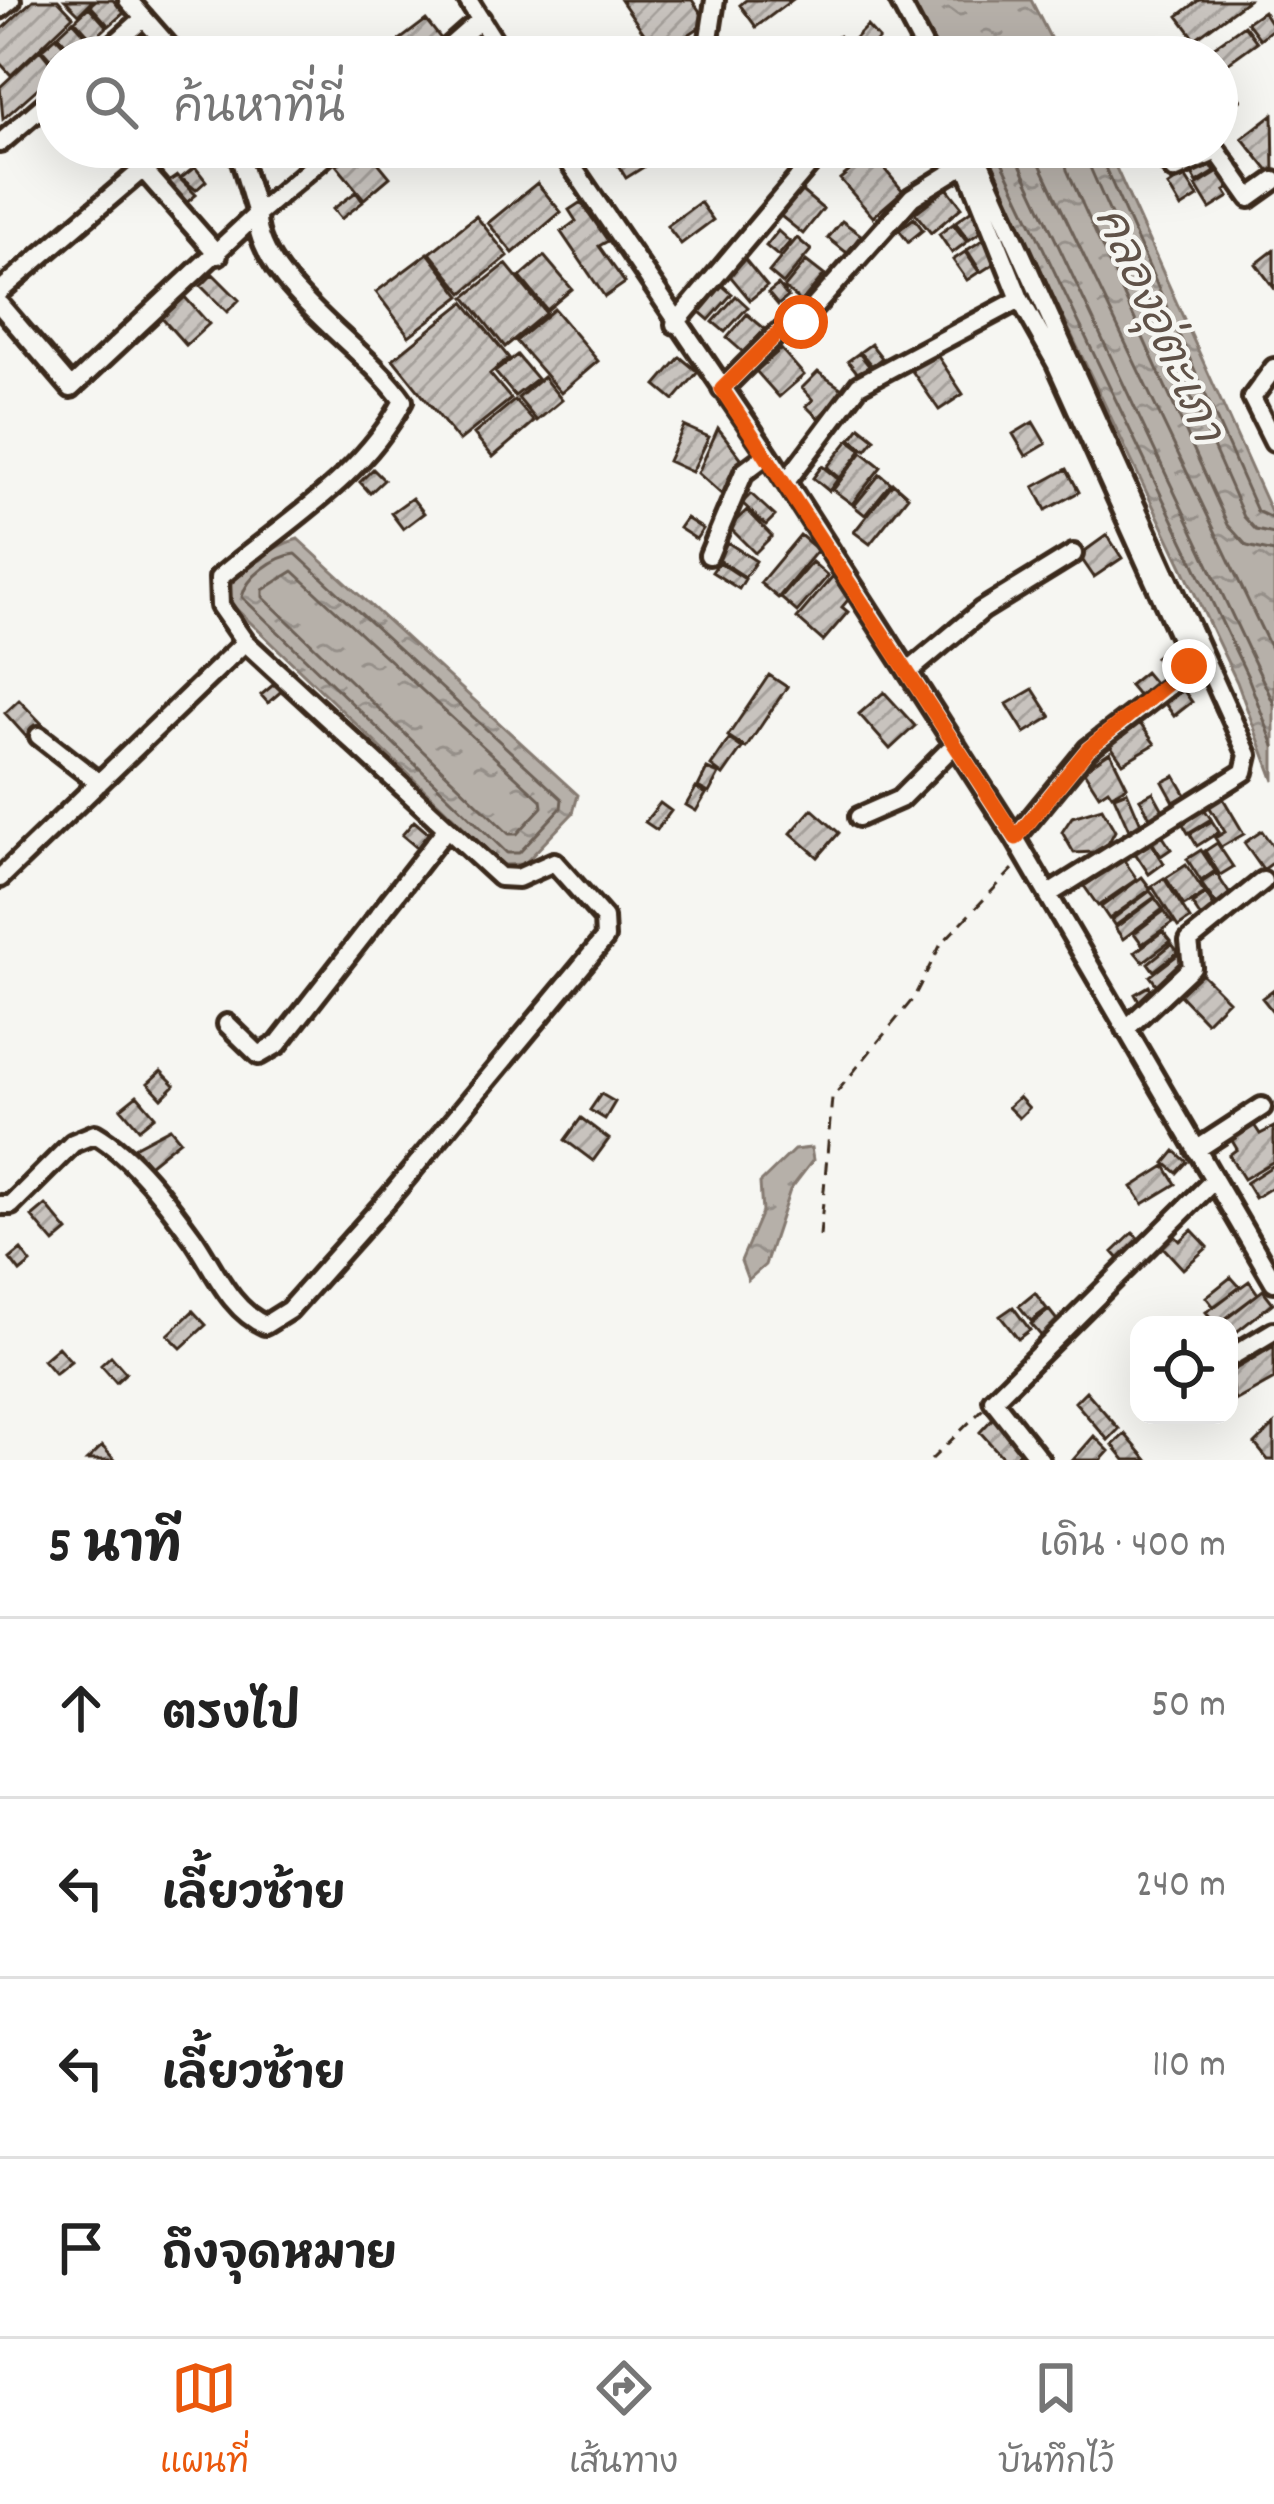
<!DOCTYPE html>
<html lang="th">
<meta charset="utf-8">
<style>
:root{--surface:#fff;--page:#f6f6f6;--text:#222;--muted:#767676;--line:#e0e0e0;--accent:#ea580c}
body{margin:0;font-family:Dekko,"Playpen Sans Thai",sans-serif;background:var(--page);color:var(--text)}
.controls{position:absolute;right:36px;bottom:36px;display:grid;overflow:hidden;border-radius:24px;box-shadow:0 12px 48px #0002}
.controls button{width:108px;height:108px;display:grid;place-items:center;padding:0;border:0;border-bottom:3px solid var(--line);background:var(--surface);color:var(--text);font:60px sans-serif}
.stop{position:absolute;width:36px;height:36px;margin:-27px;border:9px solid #ea580c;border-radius:50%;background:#fff}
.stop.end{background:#ea580c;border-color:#fff;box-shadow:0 3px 12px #0008}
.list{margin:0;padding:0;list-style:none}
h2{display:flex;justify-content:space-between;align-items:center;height:156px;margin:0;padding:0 48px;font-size:51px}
h2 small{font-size:39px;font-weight:400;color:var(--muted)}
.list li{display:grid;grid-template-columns:78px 1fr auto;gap:36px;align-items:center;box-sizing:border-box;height:180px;padding:0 48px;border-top:3px solid var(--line)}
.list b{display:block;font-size:45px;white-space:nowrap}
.list em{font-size:39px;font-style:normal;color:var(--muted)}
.icon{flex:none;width:66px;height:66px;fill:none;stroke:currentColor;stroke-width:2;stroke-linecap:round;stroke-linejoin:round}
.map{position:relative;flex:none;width:1274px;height:1460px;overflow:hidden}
.search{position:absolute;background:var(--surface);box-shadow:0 12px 48px #0002;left:36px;right:36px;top:36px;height:132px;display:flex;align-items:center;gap:30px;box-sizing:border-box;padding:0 42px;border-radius:66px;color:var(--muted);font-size:45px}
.sheet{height:876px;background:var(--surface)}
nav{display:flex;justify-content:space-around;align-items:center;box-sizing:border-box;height:168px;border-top:3px solid var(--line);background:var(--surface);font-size:33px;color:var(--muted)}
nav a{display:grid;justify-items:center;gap:6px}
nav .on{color:var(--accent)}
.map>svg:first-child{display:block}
.water{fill:url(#water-ripples);stroke:#857a71;stroke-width:3}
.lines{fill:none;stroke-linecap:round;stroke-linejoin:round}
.shore{stroke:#6c6056;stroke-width:3}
.building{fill:url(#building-hatch);stroke:#3b2a1e;stroke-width:3}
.minor-casing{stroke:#3b2a1e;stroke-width:26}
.path{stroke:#3b2a1e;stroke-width:3;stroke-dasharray:12 9;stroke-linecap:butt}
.minor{stroke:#f6f6f2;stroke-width:16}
.route{stroke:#ea580c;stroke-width:15}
.labels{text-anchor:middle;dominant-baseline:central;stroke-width:9;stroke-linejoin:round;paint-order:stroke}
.water-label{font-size:45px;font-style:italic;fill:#605248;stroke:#f6f6f2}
</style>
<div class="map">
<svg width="1274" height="1460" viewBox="0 0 1274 1460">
<defs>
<pattern id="water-ripples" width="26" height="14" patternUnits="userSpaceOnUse" patternTransform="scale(3)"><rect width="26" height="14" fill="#b6b0a9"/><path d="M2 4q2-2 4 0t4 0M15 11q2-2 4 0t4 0" fill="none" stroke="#958f89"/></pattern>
<pattern id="building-hatch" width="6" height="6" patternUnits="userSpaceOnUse" patternTransform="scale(3)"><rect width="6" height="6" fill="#c8c3be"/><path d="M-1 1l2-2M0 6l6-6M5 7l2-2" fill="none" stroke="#a49f9a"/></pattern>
</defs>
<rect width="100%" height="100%" fill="#f6f6f2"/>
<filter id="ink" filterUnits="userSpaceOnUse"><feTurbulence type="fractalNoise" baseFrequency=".00833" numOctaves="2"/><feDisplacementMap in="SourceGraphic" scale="24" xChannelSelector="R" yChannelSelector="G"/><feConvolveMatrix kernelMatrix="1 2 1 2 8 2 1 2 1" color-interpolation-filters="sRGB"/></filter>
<g filter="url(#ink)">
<path class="water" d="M909,0H1031L1060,57H938Z
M982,147L1107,148L1274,519V781L1237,682Z
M298,539L578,795L573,813L524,864L503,865L229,602L227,589C247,565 267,548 298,539Z
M811,1148L813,1160L790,1190L765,1265L748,1280L741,1261L762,1212L760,1183L794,1150Z"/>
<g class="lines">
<path class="shore" d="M995,147L1248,677L1274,746
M1012,147L1274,704
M1032,147L1274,655
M1063,147L1067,170L1228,525L1247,546L1274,552
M1081,147L1244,517L1256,530L1274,534
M1096,147L1257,511L1274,519
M296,554L562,799L561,808L519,853H507L242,597C246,577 275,556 296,554Z
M293,571L541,800L542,807L517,834H509L263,597V590Z"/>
</g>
<path class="building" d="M33,0H58L73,16L11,75L0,63V31Z
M65,0H93L79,14Z
M96,0H113L124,13L109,26L90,5Z
M621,0H692L707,22L659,55Z
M746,0H792L756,27L740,5Z
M1199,0H1248L1195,39L1178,16Z
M89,7L107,27L93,40L75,20Z
M1263,11L1274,28L1260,39L1247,22Z
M426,20L442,40L421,57H396L389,48Z
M73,21L91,41L75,55L58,35Z
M1244,25L1257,42L1218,70L1217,57L1206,52Z
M867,26L879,39L863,55L851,42Z
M839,36L854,57H831L824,47Z
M56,37L74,56L57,57V66L42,49Z
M1143,44L1149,56L1134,57L1131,51Z
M40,50L57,71L3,119L0,87Z
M1218,73L1241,100L1231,108L1217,92Z
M1273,114L1274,172L1271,174L1242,138Z
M171,147H189L194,153L184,163Z
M474,147H507L488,163Z
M607,147H662L666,153L626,178Z
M885,147H913L897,161Z
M367,149L390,177L364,199L336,165L355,150L360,155Z
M871,153L903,191L873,217L840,179Z
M1210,163L1215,172L1197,183L1192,174Z
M195,167L206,181L196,190L181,178Z
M1222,170L1232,187L1225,191L1229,197L1210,209L1196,186Z
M1184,175L1198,197L1181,208L1168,186Z
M177,176L196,195L185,204L168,182Z
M537,183L561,212L513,253L488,223Z
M798,188L823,209L803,234L777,213Z
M947,188L962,207L931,233L915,213Z
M356,192L363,202L341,219L333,209Z
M581,202L608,241L599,246L625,283L605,297L561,232L576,221L569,210Z
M700,202L713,220L681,244L667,226Z
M976,207L989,226L969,240L955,222Z
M476,216L508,256L463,293L430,253Z
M914,218L923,230L908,242L899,230Z
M842,221L861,235L847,253L828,238Z
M953,224L967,242L952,253L939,234Z
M778,231L790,242L778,256L766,246Z
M797,238L811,250L783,284L769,272Z
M984,239L998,261L981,272L967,250Z
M1274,250V288L1256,264Z
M965,252L979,272L967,280L953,260Z
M428,253L461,296L409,336L376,292Z
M544,256L572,289L547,310L520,277Z
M743,257L767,286L750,300L726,271Z
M806,261L824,275L801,302L784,288Z
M506,264L546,313L505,347L465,297Z
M213,274L239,300L227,312L201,286Z
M716,280L732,294L709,320L693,306Z
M778,285L788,297L778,305L768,293Z
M182,294L209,324L186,345L159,315Z
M736,296L748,307L725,332L713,322Z
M464,302L509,358L490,374L511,399L459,441L393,359Z
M554,309L598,361L561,393L516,341Z
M747,314L765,329L744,353L727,338Z
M871,344L882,358L872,366L860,352Z
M781,349L804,375L779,397L756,371Z
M935,352L963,394L939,410L910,368Z
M859,353L870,367L859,375L848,361Z
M517,355L537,379L515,396L495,372Z
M680,357L698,372L674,400L656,385Z
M818,372L845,391L818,418L806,406L813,400L802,388Z
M543,377L562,400L537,421L518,398Z
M515,400L534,422L493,457L474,434Z
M1033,422L1046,444L1026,456L1013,434Z
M684,426L709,437L692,472L668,461Z
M860,427L875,439L866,450L851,439Z
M718,428L745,463L728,500L698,473Z
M849,440L862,450L840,478L827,467Z
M862,452L881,467L852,504L833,490Z
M822,466L838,479L829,491L813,478Z
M373,469L384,480L370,493L360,482Z
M1067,469L1079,492L1046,510L1034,487Z
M880,474L891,483L865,515L854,506Z
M893,483L908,496L870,544L854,532Z
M751,494L775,516L766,525L742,503Z
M412,498L424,513L403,529L391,513Z
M747,510L772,536L755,553L729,527Z
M686,518L703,529L696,539L679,528Z
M800,535L818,550L778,598L760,583Z
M1107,535L1122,558L1094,577L1079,555Z
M727,542L756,561L745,577L716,558Z
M719,562L745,579L739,589L712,572Z
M812,562L828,576L797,612L781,598Z
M833,576L853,594L842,607L848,612L823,641L797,618Z
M1170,645L1183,662L1168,674L1155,657Z
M1145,672L1156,685L1140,698L1129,685Z
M769,675L787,687L746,748L728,736Z
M278,681L284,689L268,703L261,695Z
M1179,684L1192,702L1174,716L1161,698Z
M1033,689L1051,717L1025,733L1007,704Z
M884,692L915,726L890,749L859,714Z
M19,700L46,728L31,742L5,713Z
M1136,718L1155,744L1123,763L1106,739Z
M729,739L742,748L723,775L711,766Z
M1110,752L1127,786L1112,795L1108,789L1099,795L1083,770Z
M707,769L719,774L709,793L698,787Z
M1175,776L1186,795L1174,802L1163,782Z
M696,788L706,794L696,811L686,805Z
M1127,791L1141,824L1129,830L1114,796Z
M1153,792L1164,812L1151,819L1140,799Z
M1221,795L1244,834L1221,847L1215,838L1225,832L1207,803Z
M660,803L671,811L657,830L645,822Z
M1201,804L1211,819L1188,833L1179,817Z
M1102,808L1115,831L1108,844L1094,852L1074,853L1062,832L1072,817Z
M812,809L839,833L818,857L791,833Z
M414,821L435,839L423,853L402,835Z
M1212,821L1219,832L1197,846L1190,834Z
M1158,829L1171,849L1161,856L1148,836Z
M1262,831L1274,848V862L1263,870L1244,843Z
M1147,836L1164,863L1149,874L1131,847Z
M1217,843L1233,867L1220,875L1205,851Z
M1201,850L1215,871L1201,881L1187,859Z
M1123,859L1137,879L1098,906L1084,886Z
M1186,865L1205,893L1184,906L1166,878Z
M1216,873L1235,902L1221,911L1201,883Z
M1142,877L1151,889L1109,919L1101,907Z
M1164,878L1190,919L1178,927L1152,886Z
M1150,891L1155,897L1115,926L1111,920Z
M1206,894L1218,913L1204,922L1192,904Z
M1155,898L1163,909L1123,939L1115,928Z
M1164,911L1172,923L1142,944L1134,933Z
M1163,931L1171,941L1143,962L1135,952Z
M1172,944L1178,952L1154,971L1148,963Z
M1180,953L1189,965L1159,988L1150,976Z
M1196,968L1228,1000L1206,1022L1174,989Z
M1149,986L1155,997L1141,1005L1135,994Z
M1274,989V1013L1262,998Z
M161,1071L175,1085L162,1098L148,1083Z
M601,1094L615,1102L605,1119L590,1110Z
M137,1095L155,1116L139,1129L121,1108Z
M1019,1097L1029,1108L1019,1118L1008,1107Z
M581,1118L609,1139L593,1161L565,1140Z
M1254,1125L1260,1134L1274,1127V1161L1244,1179L1229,1155L1237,1149L1231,1139Z
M170,1128L180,1140L149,1165L134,1147Z
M1175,1151L1187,1162L1177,1173L1165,1163Z
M1274,1165V1186L1255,1198L1246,1183Z
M1165,1166L1176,1184L1143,1204L1132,1187Z
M46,1205L68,1231L54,1243L32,1217Z
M1192,1230L1208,1247L1183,1269L1161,1245L1173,1234L1180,1241Z
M1133,1233L1141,1241L1120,1260L1113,1252Z
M21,1250L31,1263L20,1272L10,1259Z
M1231,1277L1240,1287L1214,1307L1206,1297Z
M1249,1281L1258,1294L1217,1325L1206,1312Z
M1263,1290L1273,1303L1229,1338V1325H1218Z
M1035,1293L1047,1309L1031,1321L1019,1306Z
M1013,1307L1030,1330L1018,1339L1000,1316Z
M1049,1310L1060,1324L1043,1338L1031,1324Z
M193,1311L206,1325L181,1348L168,1335Z
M1274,1346V1379L1235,1401L1229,1373Z
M58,1347L71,1361L55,1374L43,1360Z
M111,1356L126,1373L116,1382L101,1365Z
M1086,1391L1119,1429L1108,1440L1075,1402Z
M994,1417L1023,1448L1012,1460H1005L980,1432Z
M1274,1425V1460H1268L1255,1444Z
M1125,1434L1147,1460H1125L1113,1445Z
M1094,1436L1109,1451L1101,1460H1073Z
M102,1446L115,1460H87Z"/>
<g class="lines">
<g class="minor-casing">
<path id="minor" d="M128,0L178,57
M468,0L504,57
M899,0L929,57
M0,9L11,0
M100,57L144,18
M438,57L481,19
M700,57L708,45L715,0
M0,143L57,94
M559,147L768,454L1015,838L1274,1282
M959,147L1020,299L1056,363L1189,658L1186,673L1088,749L1015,838
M973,147L1248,755L1244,772L1049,894
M1155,147L1174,170L1217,151L1250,198L1274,181
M143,169L218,255
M0,291L143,169L125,147
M0,305L71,388L257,214L237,147
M675,324L824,147
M1274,368L1252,398L1274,442
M722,389L778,333L801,322L912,197L967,163
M786,482L859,385L1020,299
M709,555L744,472L768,454
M908,672L982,610L1073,554
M39,736L99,783
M859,817L900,799L955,744
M0,878L245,642
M227,1024L259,1055L278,1044L447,828
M1126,1029L1192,967L1189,941L1263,881
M1196,1150L1262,1107
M0,1205H11L73,1143L95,1134C133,1156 167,1202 193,1238C214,1268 230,1310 265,1325L289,1310L388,1199L605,938L604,918L554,862L518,878L500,877L245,642L220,606L219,578C284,523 362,478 403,401C367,347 255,281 257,214L336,147
M1229,1358L1274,1331
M1040,1460L993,1400L1213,1181"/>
</g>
<path class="path" d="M820,1236L832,1098L913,999L941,944L1015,867
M931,1460L983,1409"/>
<use href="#minor" class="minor"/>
</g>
</g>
<g class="lines" filter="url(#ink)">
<path class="route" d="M801,322L778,333L722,389L1016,838L1088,749L1189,666"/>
</g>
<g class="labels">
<g class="water-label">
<text transform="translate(1155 326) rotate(66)">คลองอุ่ตะเภา</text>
</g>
</g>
</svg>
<div class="controls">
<button><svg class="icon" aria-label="locate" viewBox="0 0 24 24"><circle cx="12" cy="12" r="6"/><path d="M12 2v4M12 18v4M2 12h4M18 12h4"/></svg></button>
</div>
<div class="stop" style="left:801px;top:322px"></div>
<div class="stop end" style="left:1189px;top:666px"></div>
<div class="search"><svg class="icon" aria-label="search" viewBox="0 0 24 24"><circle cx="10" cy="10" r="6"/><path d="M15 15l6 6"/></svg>ค้นหาที่นี่</div>
</div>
<section class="sheet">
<h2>5 นาที<small>เดิน · 400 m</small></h2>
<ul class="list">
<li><svg class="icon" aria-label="ahead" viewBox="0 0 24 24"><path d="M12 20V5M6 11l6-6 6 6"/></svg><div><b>ตรงไป</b></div><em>50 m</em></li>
<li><svg class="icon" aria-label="left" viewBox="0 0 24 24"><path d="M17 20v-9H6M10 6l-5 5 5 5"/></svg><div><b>เลี้ยวซ้าย</b></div><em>240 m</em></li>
<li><svg class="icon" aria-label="left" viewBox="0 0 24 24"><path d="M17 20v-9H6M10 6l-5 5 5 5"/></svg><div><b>เลี้ยวซ้าย</b></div><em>110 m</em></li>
<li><svg class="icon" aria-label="arrive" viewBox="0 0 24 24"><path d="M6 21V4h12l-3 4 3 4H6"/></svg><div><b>ถึงจุดหมาย</b></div></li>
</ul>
</section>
<nav>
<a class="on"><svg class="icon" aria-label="map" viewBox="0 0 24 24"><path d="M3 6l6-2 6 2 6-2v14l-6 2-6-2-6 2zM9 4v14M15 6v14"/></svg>แผนที่</a>
<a><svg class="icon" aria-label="directions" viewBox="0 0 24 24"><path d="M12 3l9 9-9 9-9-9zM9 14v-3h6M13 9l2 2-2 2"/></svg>เส้นทาง</a>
<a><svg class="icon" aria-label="saved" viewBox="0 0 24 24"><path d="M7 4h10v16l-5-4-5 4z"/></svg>บันทึกไว้</a>
</nav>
